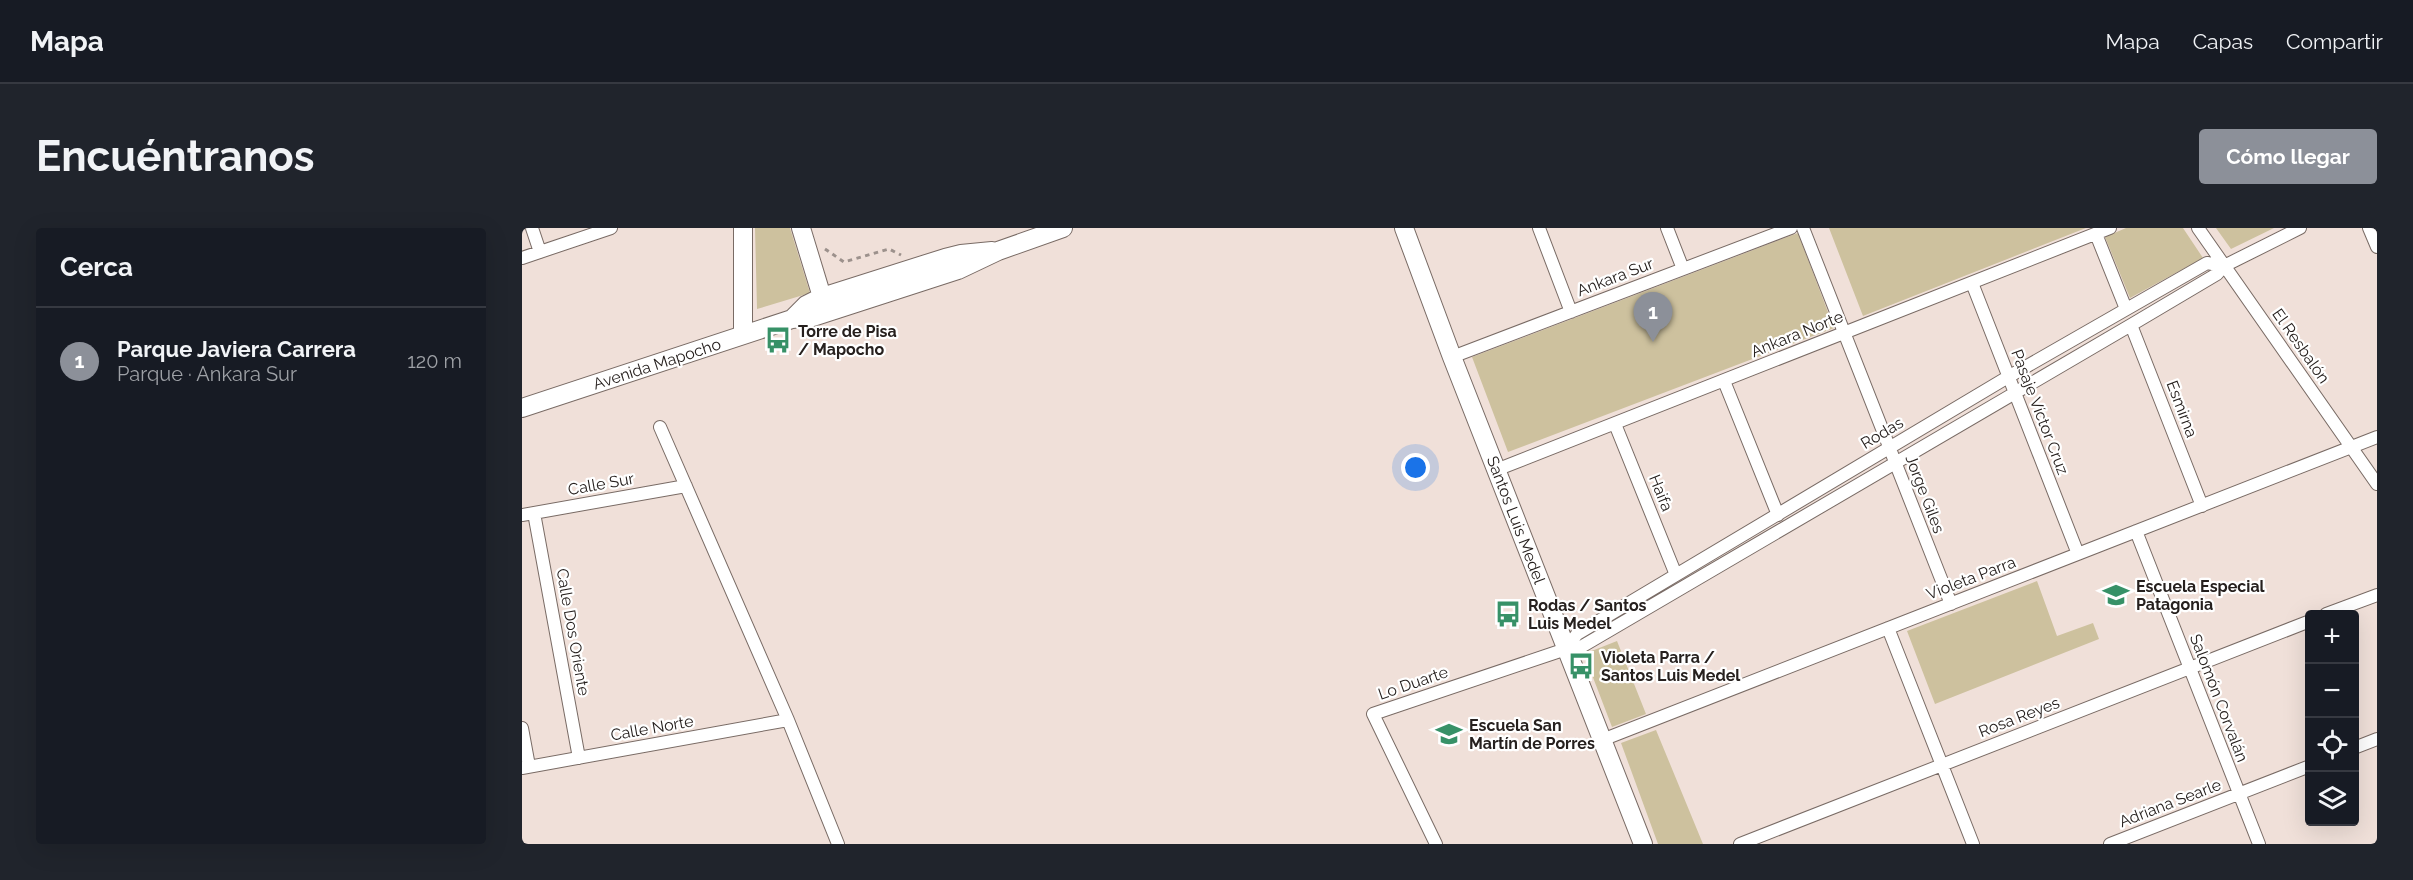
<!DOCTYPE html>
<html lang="es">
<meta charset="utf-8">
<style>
:root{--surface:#171b24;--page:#20242c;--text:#f1f3f6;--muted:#9ea1a6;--line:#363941;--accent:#8c9099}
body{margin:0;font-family:Raleway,sans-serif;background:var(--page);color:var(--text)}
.controls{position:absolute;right:18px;bottom:18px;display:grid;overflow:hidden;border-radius:6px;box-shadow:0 6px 24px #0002}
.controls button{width:54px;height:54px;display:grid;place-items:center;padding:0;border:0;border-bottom:2px solid var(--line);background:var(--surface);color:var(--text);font:30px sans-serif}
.you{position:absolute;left:894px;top:240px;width:21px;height:21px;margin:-15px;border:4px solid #fff;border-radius:50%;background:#1a73e8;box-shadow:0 0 0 9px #1a73e833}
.badge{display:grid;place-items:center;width:39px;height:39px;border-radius:50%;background:var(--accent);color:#fff;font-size:20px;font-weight:700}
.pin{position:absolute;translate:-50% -50px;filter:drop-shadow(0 2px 3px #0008)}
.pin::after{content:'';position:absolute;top:32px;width:21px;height:18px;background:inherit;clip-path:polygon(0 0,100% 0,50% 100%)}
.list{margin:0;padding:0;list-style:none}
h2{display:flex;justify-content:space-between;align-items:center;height:78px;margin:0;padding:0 24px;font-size:26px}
h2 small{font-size:20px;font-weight:400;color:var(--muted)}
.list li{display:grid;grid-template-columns:39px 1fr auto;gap:18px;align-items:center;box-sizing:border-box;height:108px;padding:0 24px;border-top:2px solid var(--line)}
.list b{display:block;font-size:22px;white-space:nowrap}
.list p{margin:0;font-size:20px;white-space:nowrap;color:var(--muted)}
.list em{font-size:20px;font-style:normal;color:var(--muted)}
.icon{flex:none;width:33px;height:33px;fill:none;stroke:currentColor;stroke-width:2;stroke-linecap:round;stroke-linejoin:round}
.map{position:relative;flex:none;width:1855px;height:616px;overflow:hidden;border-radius:6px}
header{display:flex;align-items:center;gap:36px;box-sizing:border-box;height:84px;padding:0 30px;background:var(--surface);border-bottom:2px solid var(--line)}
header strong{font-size:28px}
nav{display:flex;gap:33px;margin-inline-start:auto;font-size:21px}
.intro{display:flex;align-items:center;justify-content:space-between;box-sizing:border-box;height:144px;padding:0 36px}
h1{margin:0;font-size:42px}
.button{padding:15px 27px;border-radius:6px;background:var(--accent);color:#fff;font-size:21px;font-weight:700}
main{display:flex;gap:36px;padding:0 36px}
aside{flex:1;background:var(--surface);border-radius:6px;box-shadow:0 6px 24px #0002}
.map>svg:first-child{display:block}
.green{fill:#cdc19e}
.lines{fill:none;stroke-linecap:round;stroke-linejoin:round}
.street-casing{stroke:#796b65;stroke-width:14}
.secondary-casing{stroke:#796b65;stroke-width:20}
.path{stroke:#9c918c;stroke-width:3;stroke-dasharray:4.5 4.5;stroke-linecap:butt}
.street{stroke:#fff;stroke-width:12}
.secondary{stroke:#fff;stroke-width:18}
.labels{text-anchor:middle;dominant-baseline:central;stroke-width:4.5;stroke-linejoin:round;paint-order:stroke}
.street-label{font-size:16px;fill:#26201e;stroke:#fff}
.poi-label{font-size:16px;font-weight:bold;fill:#26201e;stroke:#fff;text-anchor:start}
</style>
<header>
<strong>Mapa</strong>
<nav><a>Mapa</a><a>Capas</a><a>Compartir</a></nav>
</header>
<div class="intro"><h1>Encuéntranos</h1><a class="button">Cómo llegar</a></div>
<main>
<aside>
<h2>Cerca<small></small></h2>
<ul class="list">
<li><span class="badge">1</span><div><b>Parque Javiera Carrera</b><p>Parque · Ankara Sur</p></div><em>120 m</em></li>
</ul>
</aside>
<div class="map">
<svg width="1855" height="616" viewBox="0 0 1855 616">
<rect width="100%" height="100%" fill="#f0e0d9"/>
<path class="green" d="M233,0H268L288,65L235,81Z
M1307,0H1564L1341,88Z
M1604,0H1661L1681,30L1608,70L1583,9Z
M1694,0H1752L1709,21Z
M1276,5L1312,100L986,224L950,129Z
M1515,353L1535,408L1571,395L1577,411L1413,476L1385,403Z
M1095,413L1124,486L1090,499L1062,426Z
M1134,502L1181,616H1136L1099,515Z"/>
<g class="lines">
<g class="street-casing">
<path id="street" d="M10,0L18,24
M1017,0L1049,84
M1145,0L1161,41
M1281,0L1429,376
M1676,0L1855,256
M1847,0L1855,19
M1574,6L1604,81
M0,30L89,0
M1450,55L1556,326
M1609,97L1680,278
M930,129L1269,0
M1202,153L1256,287
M1093,196L1154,347
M138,199L266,492L316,616
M974,242L1588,0
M12,285L57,530
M0,287L164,258
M1614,303L1737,616
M1804,386L1855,367
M1366,400L1451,616
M1047,426L1609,97L1695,46L1702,38L1778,0
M0,500L7,538
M1080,512L1855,209
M1832,520L1855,511
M0,540L266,492
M914,616L851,486L1044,421L1055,406L1486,149L1685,35L1702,38
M1218,616L1788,393
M1588,616L1788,538"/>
</g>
<g class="secondary-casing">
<path id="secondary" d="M279,0L300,69
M882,0L930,129L1121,616
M270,91L284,77L300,69L423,30L439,26L470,23
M221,107V0
M0,180L270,91L291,89L436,42L476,23L541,0"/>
</g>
<path class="path" d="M303,21L322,34L367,21L379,27"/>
<use href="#street" class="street"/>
<use href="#secondary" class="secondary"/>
</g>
<defs>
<g id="bus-bare" transform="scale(2.07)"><path d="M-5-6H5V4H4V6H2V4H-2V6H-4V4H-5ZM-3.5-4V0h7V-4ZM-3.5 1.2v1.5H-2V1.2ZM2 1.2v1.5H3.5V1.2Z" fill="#379167" stroke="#fff" stroke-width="2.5" paint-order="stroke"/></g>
<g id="school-bare" transform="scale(2.07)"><path d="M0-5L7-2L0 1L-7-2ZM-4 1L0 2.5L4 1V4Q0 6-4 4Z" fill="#379167" stroke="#fff" stroke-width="2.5" paint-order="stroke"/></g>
</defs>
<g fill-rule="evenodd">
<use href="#bus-bare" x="256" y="112"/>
<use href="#school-bare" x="1594" y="367"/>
<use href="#bus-bare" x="986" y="386"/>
<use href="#bus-bare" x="1059" y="438"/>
<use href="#school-bare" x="927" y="506"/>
</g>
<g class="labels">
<g class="street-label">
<text transform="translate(1093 49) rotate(-21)">Ankara Sur</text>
<text transform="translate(1275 106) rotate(-22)">Ankara Norte</text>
<text transform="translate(1779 118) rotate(55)">El Resbalón</text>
<text transform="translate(135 136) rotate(-18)">Avenida Mapocho</text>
<text transform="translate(1660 181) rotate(69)">Esmirna</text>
<text transform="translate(1518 184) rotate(69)">Pasaje Víctor Cruz</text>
<text transform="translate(1360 205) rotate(-31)">Rodas</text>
<text transform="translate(79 256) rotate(-10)">Calle Sur</text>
<text transform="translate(1139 265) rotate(68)">Haifa</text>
<text transform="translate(1403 266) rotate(69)">Jorge Giles</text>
<text transform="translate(994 292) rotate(69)">Santos Luis Medel</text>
<text transform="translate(1449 350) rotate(-21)">Violeta Parra</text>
<text transform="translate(51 404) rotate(80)">Calle Dos Oriente</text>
<text transform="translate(891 455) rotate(-19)">Lo Duarte</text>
<text transform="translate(1697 470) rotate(69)">Salomón Corvalán</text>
<text transform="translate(1497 489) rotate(-21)">Rosa Reyes</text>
<text transform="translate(130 500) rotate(-10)">Calle Norte</text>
<text transform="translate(1648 575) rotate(-21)">Adriana Searle</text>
</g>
<g class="poi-label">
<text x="276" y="103">Torre de Pisa<tspan x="276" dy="18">/ Mapocho</tspan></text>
<text x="1614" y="358">Escuela Especial<tspan x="1614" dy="18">Patagonia</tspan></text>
<text x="1006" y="377">Rodas / Santos<tspan x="1006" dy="18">Luis Medel</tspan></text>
<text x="1079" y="429">Violeta Parra /<tspan x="1079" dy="18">Santos Luis Medel</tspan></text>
<text x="947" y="497">Escuela San<tspan x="947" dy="18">Martín de Porres</tspan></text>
</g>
</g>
</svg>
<div class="controls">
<button>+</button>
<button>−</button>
<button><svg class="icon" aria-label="locate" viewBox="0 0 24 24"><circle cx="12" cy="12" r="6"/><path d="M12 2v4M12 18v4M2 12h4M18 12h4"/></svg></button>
<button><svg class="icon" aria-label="layers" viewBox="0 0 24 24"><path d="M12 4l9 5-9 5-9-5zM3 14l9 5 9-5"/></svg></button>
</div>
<div class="you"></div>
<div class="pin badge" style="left:1131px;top:114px">1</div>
</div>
</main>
